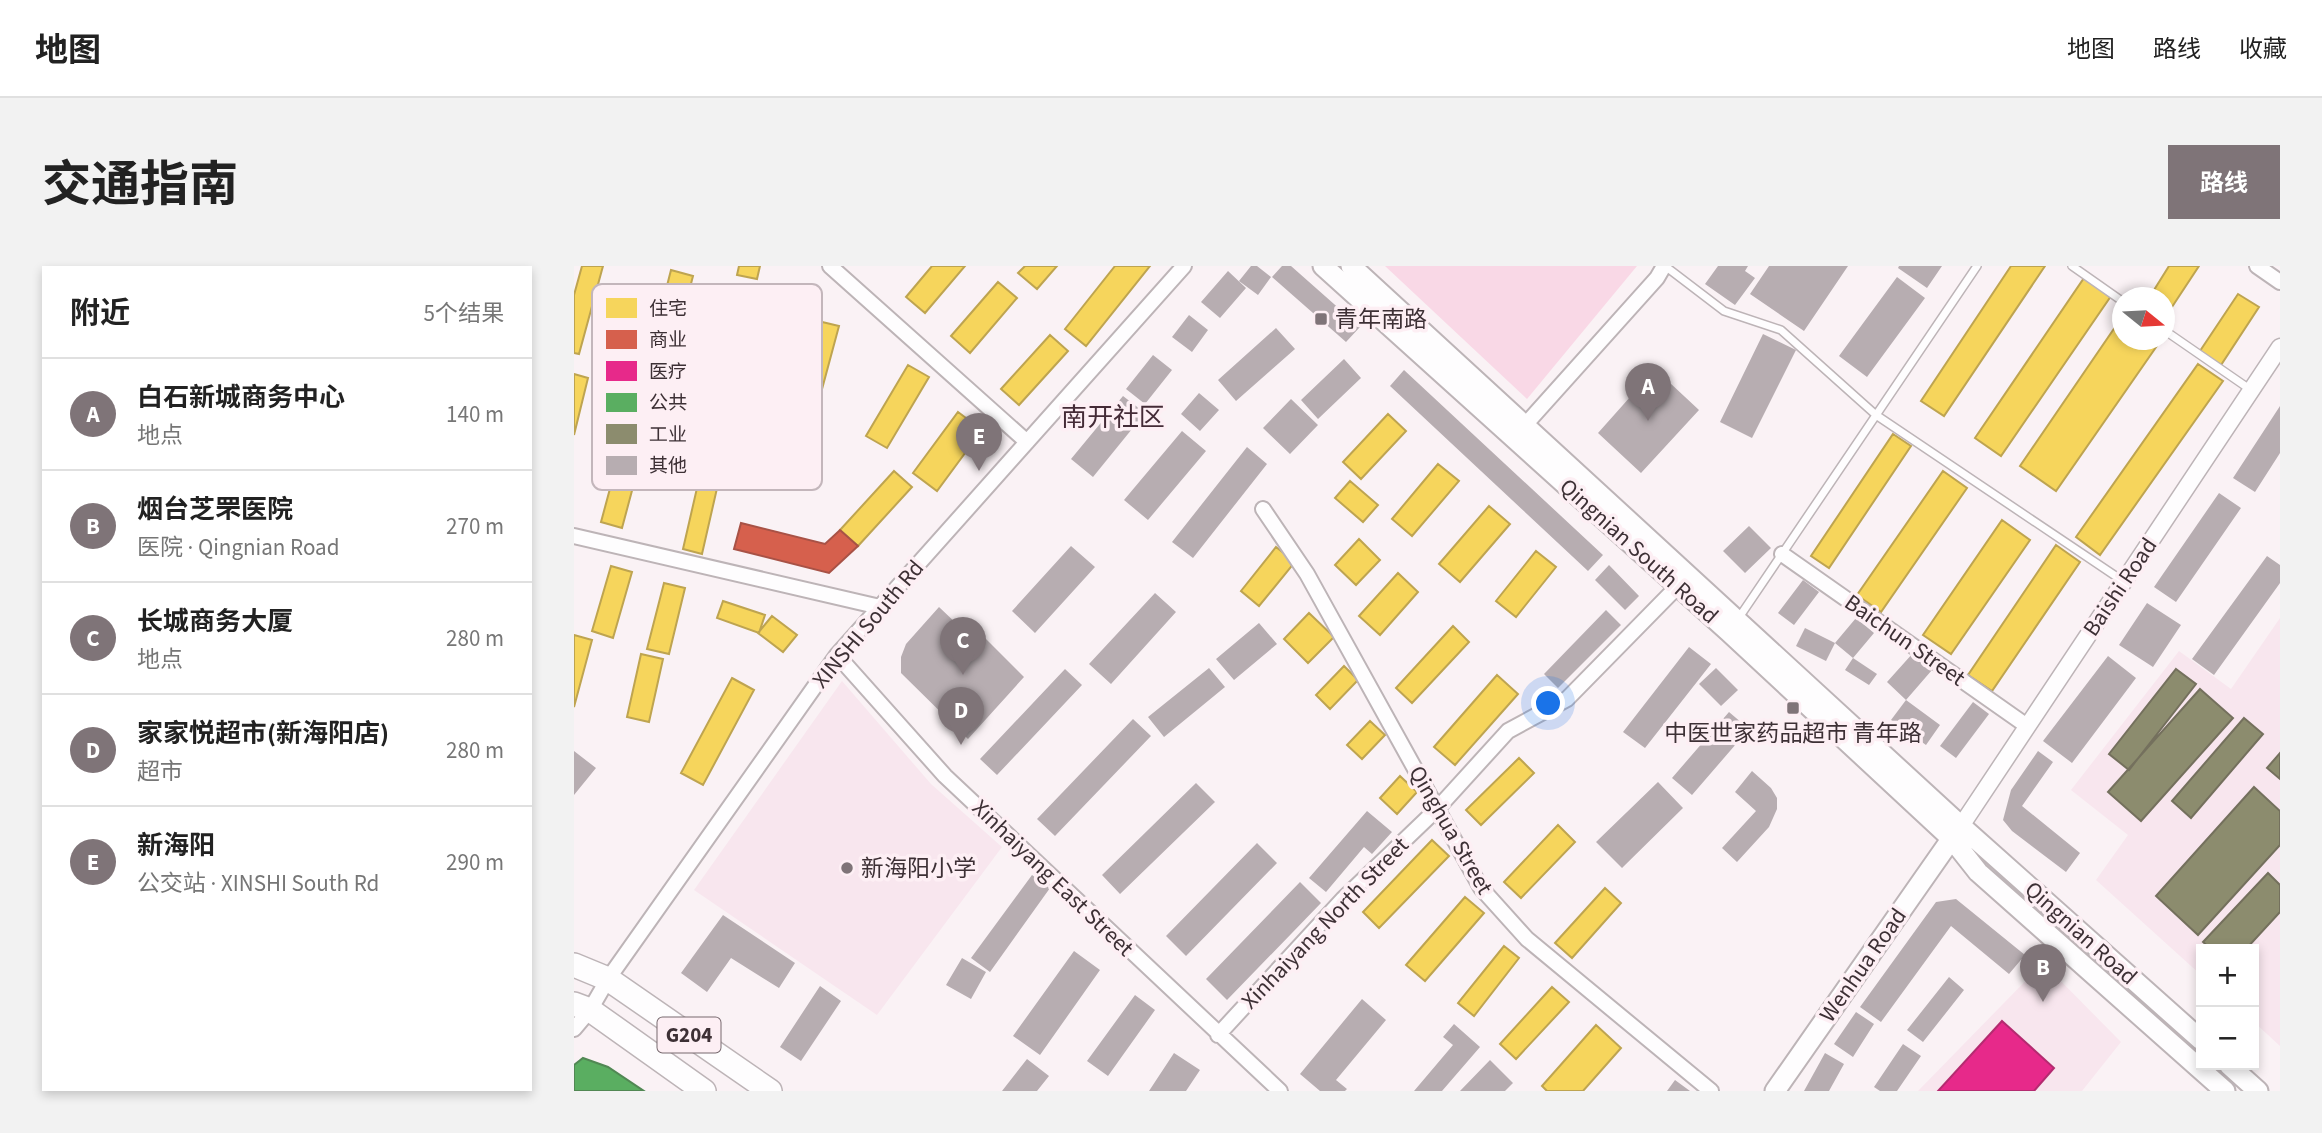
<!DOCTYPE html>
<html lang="zh">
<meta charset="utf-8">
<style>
:root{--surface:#fff;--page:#f2f2f2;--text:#222;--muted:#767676;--line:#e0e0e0;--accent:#7f7478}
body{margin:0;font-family:"Source Sans 3","Noto Sans SC",sans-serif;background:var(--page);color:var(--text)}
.controls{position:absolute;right:21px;bottom:21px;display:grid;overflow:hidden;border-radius:0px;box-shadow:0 4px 10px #0003}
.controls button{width:63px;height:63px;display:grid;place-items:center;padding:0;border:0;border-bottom:2px solid var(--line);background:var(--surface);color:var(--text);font:35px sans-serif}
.compass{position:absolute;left:1538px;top:21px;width:63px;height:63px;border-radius:50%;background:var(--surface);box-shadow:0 4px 10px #0003;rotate:108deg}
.you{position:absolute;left:975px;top:438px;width:24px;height:24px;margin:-18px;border:5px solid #fff;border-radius:50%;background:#1a73e8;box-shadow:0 0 0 10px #1a73e833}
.badge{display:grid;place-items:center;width:46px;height:46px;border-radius:50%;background:var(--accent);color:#fff;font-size:23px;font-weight:700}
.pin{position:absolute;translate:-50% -58px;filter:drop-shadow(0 2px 4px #0008)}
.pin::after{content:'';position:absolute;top:37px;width:24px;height:21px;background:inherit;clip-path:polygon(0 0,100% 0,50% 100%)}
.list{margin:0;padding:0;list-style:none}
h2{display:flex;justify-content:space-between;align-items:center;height:91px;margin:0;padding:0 28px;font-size:30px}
h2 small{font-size:23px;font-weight:400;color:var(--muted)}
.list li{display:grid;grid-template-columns:46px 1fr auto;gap:21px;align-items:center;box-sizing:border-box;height:112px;padding:0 28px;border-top:2px solid var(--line)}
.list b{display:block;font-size:26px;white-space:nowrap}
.list p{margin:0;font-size:23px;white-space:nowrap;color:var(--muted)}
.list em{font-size:23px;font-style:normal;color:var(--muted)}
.map{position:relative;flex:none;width:1706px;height:825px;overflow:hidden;border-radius:0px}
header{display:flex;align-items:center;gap:42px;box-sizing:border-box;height:98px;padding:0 35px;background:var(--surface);border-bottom:2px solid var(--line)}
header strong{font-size:33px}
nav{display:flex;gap:38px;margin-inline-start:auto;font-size:24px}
.intro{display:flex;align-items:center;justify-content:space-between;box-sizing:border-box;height:168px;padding:0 42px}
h1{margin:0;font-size:49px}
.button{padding:18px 32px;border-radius:0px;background:var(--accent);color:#fff;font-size:24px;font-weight:700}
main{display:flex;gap:42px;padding:0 42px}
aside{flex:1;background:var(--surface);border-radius:0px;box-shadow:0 4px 10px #0003}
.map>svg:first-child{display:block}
.built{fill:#f8e6ee}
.green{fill:#f9d8e6}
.homes{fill:#f6d55c;stroke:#bea450;stroke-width:2}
.shops{fill:#d6604d;stroke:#a85246;stroke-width:2}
.health{fill:#e7298a;stroke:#b42b70;stroke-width:2}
.public{fill:#5aae61;stroke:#518854;stroke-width:2}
.industry{fill:#8c8c6e;stroke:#74705d;stroke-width:2}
.building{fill:#b7adb1}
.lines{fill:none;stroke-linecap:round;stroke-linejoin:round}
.service-casing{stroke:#bdb4b7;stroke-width:10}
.minor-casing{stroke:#bdb4b7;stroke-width:18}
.tertiary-casing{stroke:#bdb4b7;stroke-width:19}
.secondary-casing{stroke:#bdb4b7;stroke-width:23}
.trunk-casing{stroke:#bdb4b7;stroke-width:26}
.service{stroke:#fefdfe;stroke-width:7}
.minor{stroke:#fefdfe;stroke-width:14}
.tertiary{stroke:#fefdfe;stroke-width:16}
.secondary{stroke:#fefdfe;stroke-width:19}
.trunk{stroke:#fefdfe;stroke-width:23}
.poi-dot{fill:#7f7478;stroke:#fdeff4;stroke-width:2.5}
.labels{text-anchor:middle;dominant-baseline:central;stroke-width:7;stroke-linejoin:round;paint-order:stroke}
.shield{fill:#fdeff4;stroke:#77696e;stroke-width:2}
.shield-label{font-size:21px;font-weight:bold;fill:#3d3035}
.poi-label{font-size:23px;fill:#3d3035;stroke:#fdeff4;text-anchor:start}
.street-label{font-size:23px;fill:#3d3035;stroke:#fdeff4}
.quarter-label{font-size:26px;fill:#442b36;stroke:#fdeff4}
.key{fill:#fdeff4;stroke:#c3b6bb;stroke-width:2}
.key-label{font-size:19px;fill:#3d3035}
</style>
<header>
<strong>地图</strong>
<nav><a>地图</a><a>路线</a><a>收藏</a></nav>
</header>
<div class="intro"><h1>交通指南</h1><a class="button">路线</a></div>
<main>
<aside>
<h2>附近<small>5个结果</small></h2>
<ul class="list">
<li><span class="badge">A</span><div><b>白石新城商务中心</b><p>地点</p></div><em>140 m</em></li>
<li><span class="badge">B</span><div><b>烟台芝罘医院</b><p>医院 · Qingnian Road</p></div><em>270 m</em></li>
<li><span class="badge">C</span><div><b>长城商务大厦</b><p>地点</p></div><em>280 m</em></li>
<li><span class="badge">D</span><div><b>家家悦超市(新海阳店)</b><p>超市</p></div><em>280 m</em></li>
<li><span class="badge">E</span><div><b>新海阳</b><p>公交站 · XINSHI South Rd</p></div><em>290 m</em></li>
</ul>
</aside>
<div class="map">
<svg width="1706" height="825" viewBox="0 0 1706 825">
<rect width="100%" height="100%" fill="#faf2f5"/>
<path class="built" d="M1706,352V780L1680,756V683H1627V709L1522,614L1554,569L1497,524L1605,385L1657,423Z
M268,415L357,518L428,581L303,749L120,624Z
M1469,697L1547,776L1508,825H1344Z"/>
<path class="green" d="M811,0H1063L953,133Z"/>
<path class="homes" d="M8,0H29L5,88L0,87V29Z
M165,0H186L183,13L163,9Z
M358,0H391L351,47L332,31Z
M451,0H483L463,23L444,7Z
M541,0H576L512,80L491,63Z
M1437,0H1471L1370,150L1347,135Z
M1595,0H1625L1594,47L1590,45V32H1575Z
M97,4L119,10L93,111L71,106Z
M1510,12L1537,30L1427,190L1401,172Z
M424,16L443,32L396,87L377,70Z
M1664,28L1685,41L1647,99L1626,85Z
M1548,51V74H1587L1482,225L1446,200Z
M244,55L265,60L244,138L223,133Z
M476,69L494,85L445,139L427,123Z
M1624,98L1649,115L1526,289L1502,271Z
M334,99L355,111L313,182L292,170Z
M0,108L14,112L0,169Z
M65,115L86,120L48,262L27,256Z
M143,135L162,139L128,288L109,283Z
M384,146L408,164L363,225L339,207Z
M814,148L832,165L787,213L769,196Z
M1319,168L1337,180L1255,302L1237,290Z
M864,198L885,215L838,270L818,253Z
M320,205L338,221L284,280L266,264Z
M1369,205L1393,222L1307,346L1283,329Z
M776,215L804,239L789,256L761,232Z
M915,240L936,258L886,316L865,298Z
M1428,254L1456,274L1377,388L1349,369Z
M785,273L806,294L782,319L761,299Z
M1482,279L1506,296L1418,425L1394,409Z
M702,281L721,296L685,340L667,325Z
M962,285L982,301L942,351L922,335Z
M37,300L58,306L39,372L18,365Z
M824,307L844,326L806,369L785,350Z
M90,317L111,322L95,388L73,383Z
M149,335L191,349L185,367L143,352Z
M735,347L760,371L734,397L710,373Z
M198,350L223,369L209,386L184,367Z
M879,360L895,376L838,437L822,422Z
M0,369L18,374L0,441Z
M67,388L89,393L75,456L53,451Z
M770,400L784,414L756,443L742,429Z
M923,409L944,428L881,499L860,481Z
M158,412L180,424L129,519L107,507Z
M796,455L811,469L788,493L773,479Z
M945,492L960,507L907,559L892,544Z
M826,510L843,526L823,548L806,532Z
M984,559L1001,576L947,632L930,616Z
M858,574L875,590L805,662L789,646Z
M1031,622L1047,637L998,692L981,677Z
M891,631L910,647L851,715L832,699Z
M930,680L945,692L900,750L884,737Z
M978,721L995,736L942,793L926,778Z
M1022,759L1047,782L1009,825H973L968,820Z"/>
<path class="shops" d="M167,257L251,278L266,264L284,280L255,307L160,283Z"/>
<path class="health" d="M1428,755L1480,802L1460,825H1364Z"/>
<path class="public" d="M9,792L34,801L70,825H0V799Z"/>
<path class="industry" d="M1602,403L1622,418L1555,504L1535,488Z
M1626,423L1659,452L1567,555L1534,526Z
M1670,452L1689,468L1617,552L1598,535Z
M1706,487V513L1693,502Z
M1680,521L1706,545V579L1624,669L1582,630Z
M1694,607L1706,619V646L1672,683H1637L1629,676Z"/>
<path class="building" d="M677,0H683L697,11L684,29L665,15Z
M708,0H717L786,61L772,76L698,11Z
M1144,0H1174L1171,5L1181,12L1161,39L1131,18Z
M1195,0H1274L1230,65L1176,28Z
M1325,0H1368L1353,22L1324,2Z
M654,5L672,22L646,52L627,36Z
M1323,11L1351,32L1293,111L1265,90Z
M615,49L634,64L618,86L598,71Z
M702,62L721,83L662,135L644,114Z
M1189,68L1222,84L1178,172L1146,156Z
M579,89L598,104L571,138L552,123Z
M770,93L787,112L744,153L727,134Z
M1081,103L1125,144L1067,207L1024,167Z
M830,104L1029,289L1014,305L816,120Z
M625,127L645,144L626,165L607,148Z
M549,130L571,147L519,211L497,193Z
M717,133L744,159L716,188L689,162Z
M1706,140V187L1681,226L1659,212Z
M608,165L632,185L574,254L550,234Z
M673,181L693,198L619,292L598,276Z
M1645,227L1667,242L1602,336L1580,321Z
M1175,260L1197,282L1171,307L1149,285Z
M497,280L521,301L461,367L438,345Z
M1693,290L1706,299V317L1640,409L1618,393Z
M1035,299L1065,330L1051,344L1021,314Z
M1229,314L1245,326L1220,359L1204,347Z
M581,327L602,346L537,418L515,398Z
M1573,337L1607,359L1579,401L1545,379Z
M365,341L385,360L392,353L450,411L394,473L327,407V391L332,378Z
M1032,344L1047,359L984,422L970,408Z
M1282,352L1300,367L1279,392L1261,377L1252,395L1222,380L1231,362L1261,377Z
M685,357L703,378L660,414L642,393Z
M1115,381L1137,398L1071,482L1049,466Z
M1339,387L1358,404L1332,434L1313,416Z
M1534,390L1562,412L1498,497L1469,475Z
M1279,392L1303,408L1295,419L1271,404Z
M635,402L651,421L590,471L574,451Z
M1142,402L1164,424L1147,440L1125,418Z
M491,403L508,419L423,509L406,493Z
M1332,434L1366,459L1352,479L1317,454Z
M1399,436L1415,448L1382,492L1366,480Z
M1155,446L1175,463L1118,529L1098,512Z
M559,453L577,470L481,570L463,553Z
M0,485L22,502L0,529Z
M1464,485L1479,496L1448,540L1506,587L1492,606L1438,565L1429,554L1437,524Z
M1178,505L1197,522L1203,532V543L1195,561L1163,596L1148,582L1182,545L1161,526Z
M1084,516L1109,542L1048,602L1022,576Z
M622,517L641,536L546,628L528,609Z
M793,545L818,566L798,588L790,581L752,626L735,612Z
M683,577L703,597L612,690L592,670Z
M458,609L476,622L416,706L397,692Z
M726,616L747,637L653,734L632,713Z
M1382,633L1451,689L1435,708L1377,660L1307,756L1286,741L1362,636Z
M149,649L221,697L205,722L157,692L133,726L107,707Z
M500,685L526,704L466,789L439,770Z
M388,692L412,706L397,733L372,719Z
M1375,711L1390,724L1349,776L1333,764Z
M246,720L267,735L227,795L206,781Z
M561,729L581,744L534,810L513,795Z
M788,733L812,754L762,814L773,823L771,825H746L726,808Z
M1282,746L1300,758L1279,791L1260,778Z
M880,758L906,781L868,825H840L879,779L869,771Z
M1329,778L1347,790L1323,825H1306L1300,821Z
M600,787L626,804L612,825H575Z
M1251,787L1270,798L1255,825H1230Z
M453,793L475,810L463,825H428Z
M916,794L939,817L931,825H886Z
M1101,814L1116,825H1093Z"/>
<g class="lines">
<g class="service-casing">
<path id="service" d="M1091,0L1150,45L1207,64L1302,149L1549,315
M1498,0L1548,35
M1590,64L1677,124
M1164,353L1403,0"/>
</g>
<g class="minor-casing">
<path id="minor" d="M256,0L453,176
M1683,0L1706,16
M951,159L1083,12L1090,0
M689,243L733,308L907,622L953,673L1137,825
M0,270L306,341
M1208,288L1453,460
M263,389L371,510L706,825
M0,763L16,744L34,713L263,389L610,0
M644,769L769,633L863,543L934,465L993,433L1104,320"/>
</g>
<g class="tertiary-casing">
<path id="tertiary" d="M1387,560L1706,81"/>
</g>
<g class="secondary-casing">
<path id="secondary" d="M749,0L1155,366L1378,573L1404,606L1651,825
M777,0L1387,560L1627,774
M1655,799L1684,825
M1201,825L1385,562"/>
</g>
<g class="trunk-casing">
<path id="trunk" d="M0,699L34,713L196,825
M0,738L16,744L130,825"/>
</g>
<use href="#service" class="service"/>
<use href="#minor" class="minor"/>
<use href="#tertiary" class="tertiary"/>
<use href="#secondary" class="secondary"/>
<use href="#trunk" class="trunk"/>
</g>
<g class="poi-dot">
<rect x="740" y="46" width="14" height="14" rx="3.5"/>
<rect x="1212" y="435" width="14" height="14" rx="3.5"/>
<circle cx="273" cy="602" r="7"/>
</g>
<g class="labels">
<rect class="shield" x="83.5" y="751.5" width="63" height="35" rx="5"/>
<g class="shield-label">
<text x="115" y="769">G204</text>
</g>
<g class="poi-label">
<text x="761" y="53">青年南路</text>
<text x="1219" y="467" text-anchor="middle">中医世家药品超市 青年路</text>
<text x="287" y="602">新海阳小学</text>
</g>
<g class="street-label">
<text transform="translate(1065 285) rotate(42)">Qingnian South Road</text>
<text transform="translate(1546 321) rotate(-56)">Baishi Road</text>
<text transform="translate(294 358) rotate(-50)">XINSHI South Rd</text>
<text transform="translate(1331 374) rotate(35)">Baichun Street</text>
<text transform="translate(877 564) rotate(60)">Qinghua Street</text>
<text transform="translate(479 612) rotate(44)">Xinhaiyang East Street</text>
<text transform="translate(751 657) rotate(-46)">Xinhaiyang North Street</text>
<text transform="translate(1507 667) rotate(42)">Qingnian Road</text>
<text transform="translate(1289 699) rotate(-55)">Wenhua Road</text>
</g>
<g class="quarter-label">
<text x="539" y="151">南开社区</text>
</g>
</g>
<rect x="18" y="18" width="230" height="206" rx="10" class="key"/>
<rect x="32" y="32" width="31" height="20" fill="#f6d55c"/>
<rect x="32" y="64" width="31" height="19" fill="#d6604d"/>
<rect x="32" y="95" width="31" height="20" fill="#e7298a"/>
<rect x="32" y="127" width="31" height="19" fill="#5aae61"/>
<rect x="32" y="158" width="31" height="20" fill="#8c8c6e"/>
<rect x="32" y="190" width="31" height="19" fill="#b7adb1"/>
<g class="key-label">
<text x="75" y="49">住宅</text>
<text x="75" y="80">商业</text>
<text x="75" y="112">医疗</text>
<text x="75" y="143">公共</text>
<text x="75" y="175">工业</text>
<text x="75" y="206">其他</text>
</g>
</svg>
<div class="controls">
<button>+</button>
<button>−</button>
</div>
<svg class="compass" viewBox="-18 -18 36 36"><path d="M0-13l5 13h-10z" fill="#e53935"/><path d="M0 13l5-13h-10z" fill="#767676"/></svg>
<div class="you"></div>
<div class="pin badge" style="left:1074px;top:155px">A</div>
<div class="pin badge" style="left:1469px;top:736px">B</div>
<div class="pin badge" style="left:389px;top:409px">C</div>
<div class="pin badge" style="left:387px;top:479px">D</div>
<div class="pin badge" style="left:405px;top:205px">E</div>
</div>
</main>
